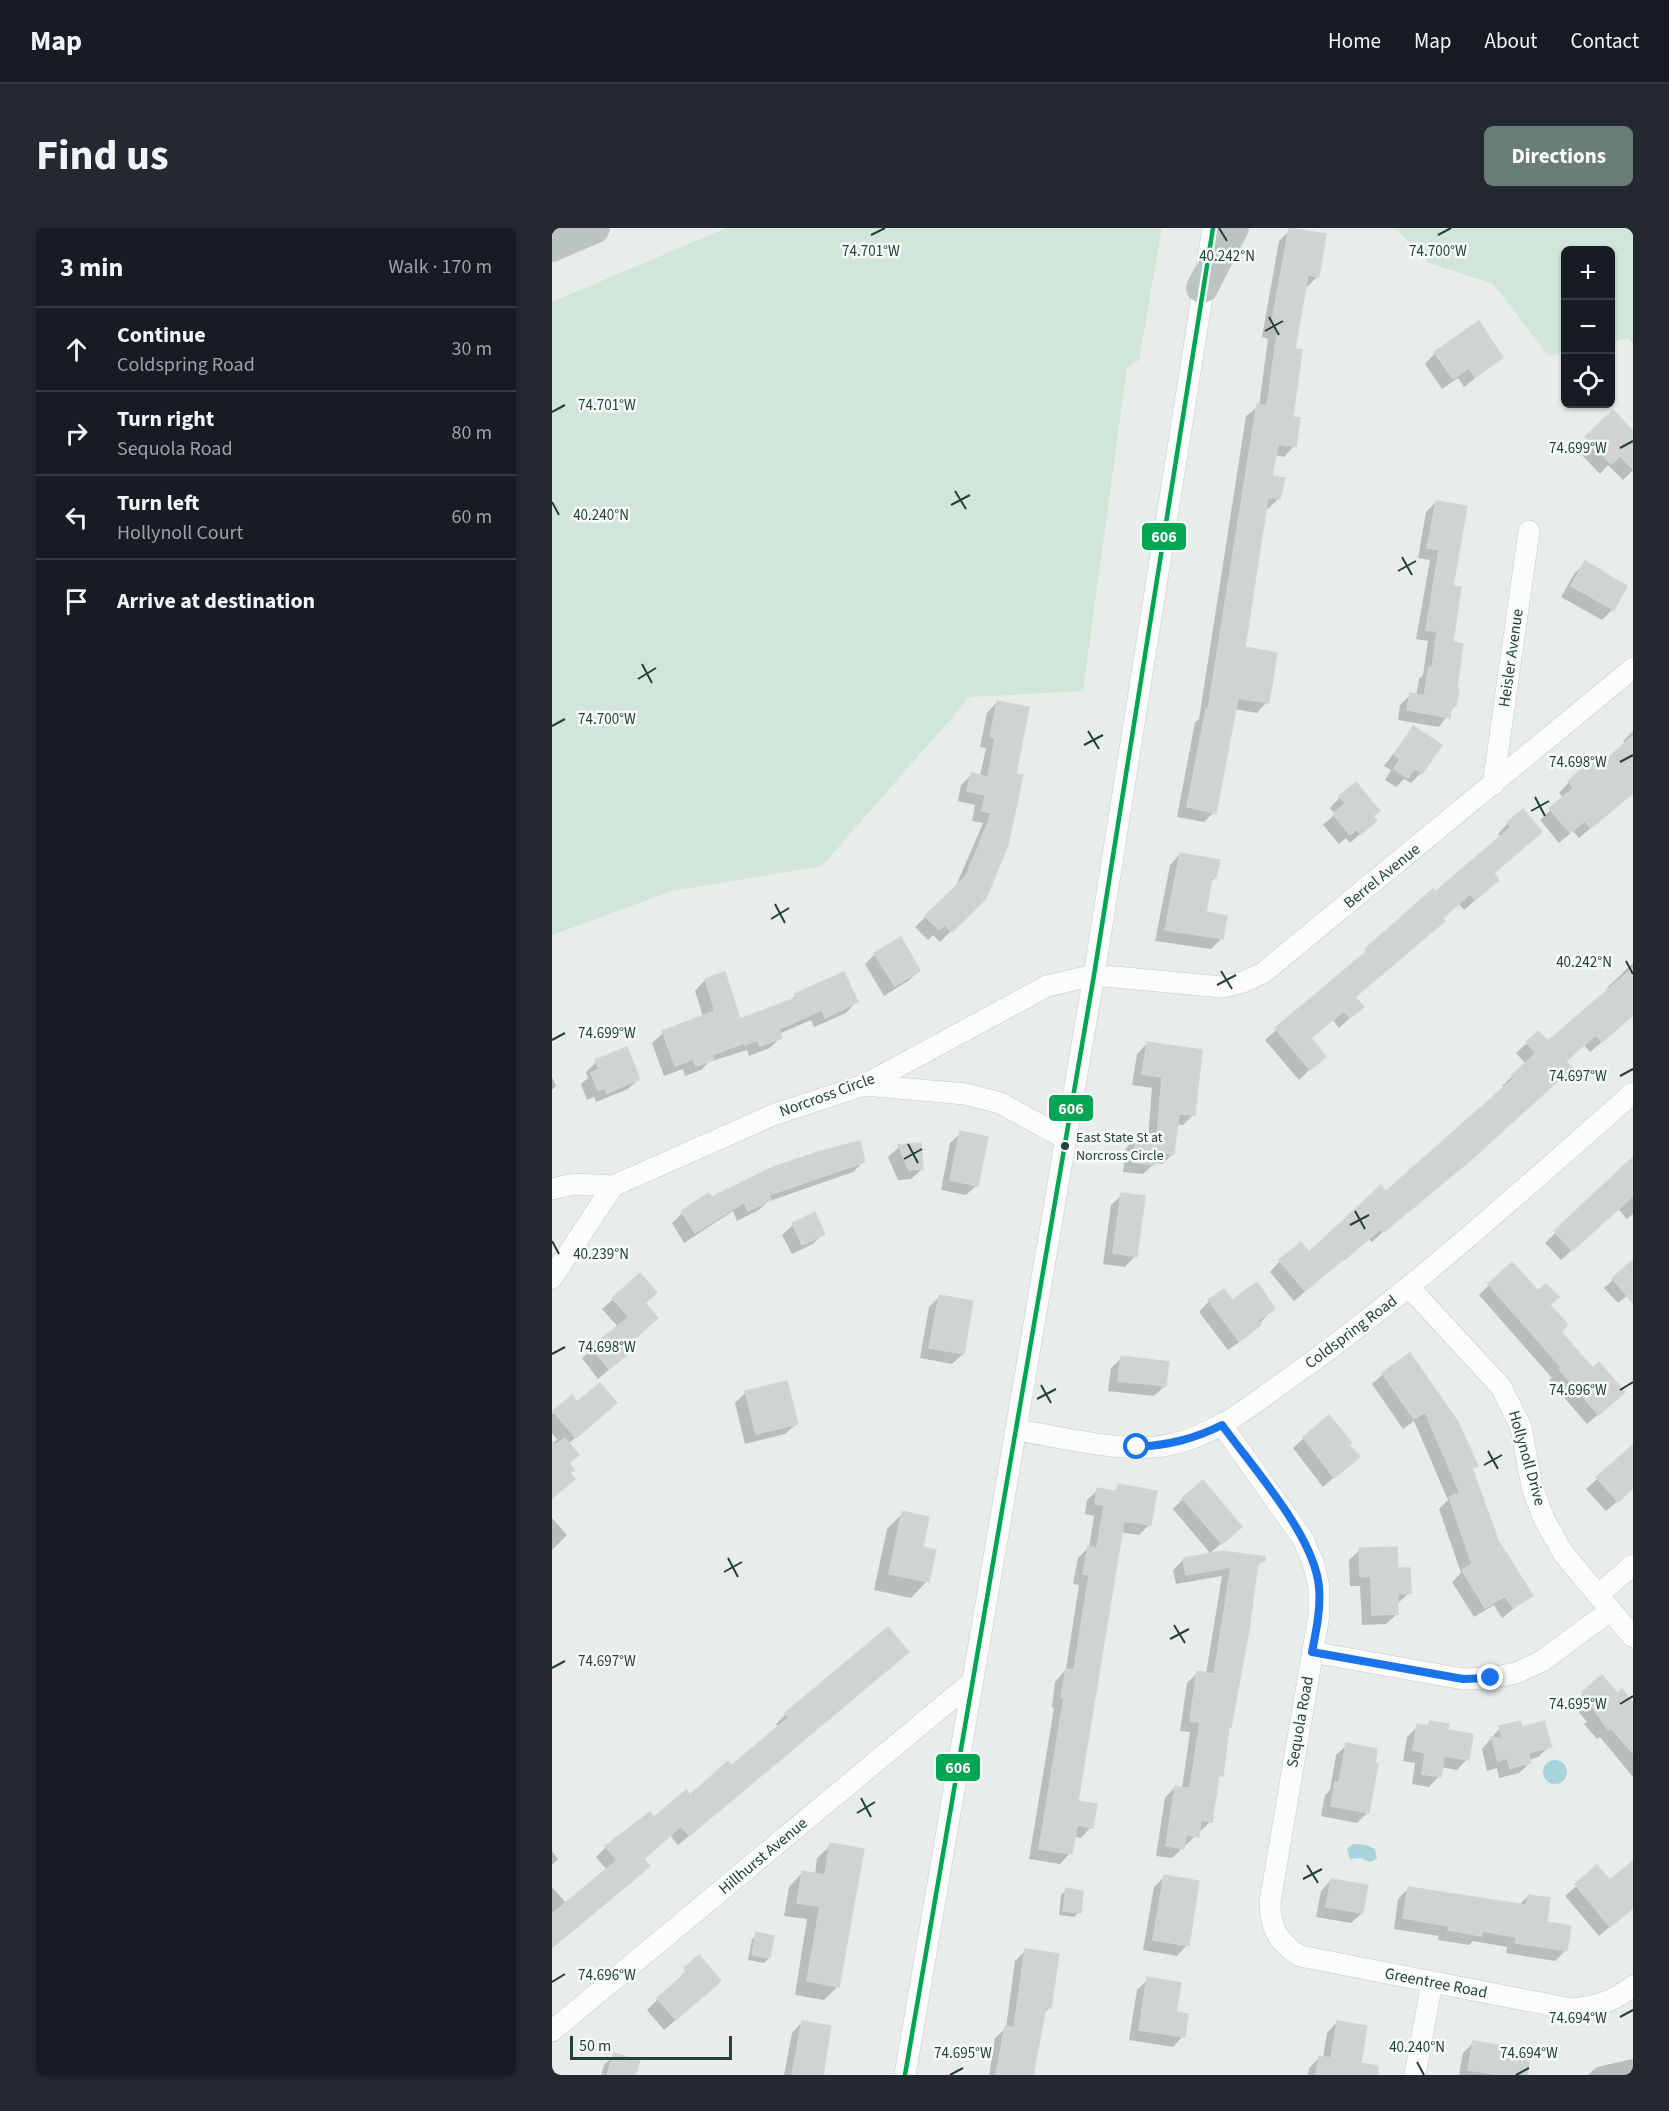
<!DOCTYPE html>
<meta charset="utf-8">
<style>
:root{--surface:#171b24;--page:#242831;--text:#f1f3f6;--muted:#9ea1a6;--line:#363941;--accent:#697e78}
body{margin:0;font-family:"Source Sans 3",sans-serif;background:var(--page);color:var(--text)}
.controls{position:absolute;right:18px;top:18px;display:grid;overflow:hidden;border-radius:9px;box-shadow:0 2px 4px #0004}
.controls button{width:54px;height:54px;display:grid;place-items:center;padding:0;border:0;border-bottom:2px solid var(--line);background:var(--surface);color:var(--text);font:30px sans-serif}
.scale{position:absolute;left:18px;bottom:15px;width:162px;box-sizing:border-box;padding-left:6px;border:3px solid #24423a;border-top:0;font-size:16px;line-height:21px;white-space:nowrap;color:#24423a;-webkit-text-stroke:4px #f7fbf9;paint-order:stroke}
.stop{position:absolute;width:18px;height:18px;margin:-14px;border:4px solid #1a73e8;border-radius:50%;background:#fff}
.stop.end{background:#1a73e8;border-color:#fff;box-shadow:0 2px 6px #0008}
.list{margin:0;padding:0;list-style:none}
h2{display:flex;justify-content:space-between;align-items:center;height:78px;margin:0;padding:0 24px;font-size:26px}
h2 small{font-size:20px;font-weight:400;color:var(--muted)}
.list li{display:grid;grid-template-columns:39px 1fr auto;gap:18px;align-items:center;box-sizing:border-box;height:84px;padding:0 24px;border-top:2px solid var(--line)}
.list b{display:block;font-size:22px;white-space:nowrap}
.list p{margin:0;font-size:20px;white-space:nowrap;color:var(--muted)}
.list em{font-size:20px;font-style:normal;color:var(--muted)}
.icon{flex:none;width:33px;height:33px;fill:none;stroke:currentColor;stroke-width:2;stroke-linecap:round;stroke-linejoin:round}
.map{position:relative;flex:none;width:1081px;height:1847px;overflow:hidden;border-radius:9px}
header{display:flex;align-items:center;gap:36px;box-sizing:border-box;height:84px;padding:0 30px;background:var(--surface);border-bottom:2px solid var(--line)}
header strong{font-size:28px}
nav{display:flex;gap:33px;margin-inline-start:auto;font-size:21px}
.intro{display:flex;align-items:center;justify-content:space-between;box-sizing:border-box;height:144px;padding:0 36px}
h1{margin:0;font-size:42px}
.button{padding:15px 27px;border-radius:9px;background:var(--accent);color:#fff;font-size:21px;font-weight:700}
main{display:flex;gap:36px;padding:0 36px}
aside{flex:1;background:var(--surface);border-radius:9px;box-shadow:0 2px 4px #0004}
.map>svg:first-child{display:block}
.green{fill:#d1e6d8}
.water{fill:#a9d4db}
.shadow{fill:#0003}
.building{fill:#cfd4d2;stroke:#d1d6d4;stroke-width:1.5}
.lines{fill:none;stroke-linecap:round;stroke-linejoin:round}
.minor-casing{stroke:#c5cac8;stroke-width:22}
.highway-casing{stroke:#c3ccc9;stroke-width:32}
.minor{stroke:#fcfcfc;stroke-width:21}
.highway{stroke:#bcc4c2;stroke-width:30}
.bus-1-casing{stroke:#f7fbf9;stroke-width:9}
.bus-1{stroke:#00a651;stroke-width:4.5}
.route{stroke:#1a73e8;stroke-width:8}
.ticks{fill:none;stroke:#24423a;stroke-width:2}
.bus-dot{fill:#24423a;stroke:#f7fbf9;stroke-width:2}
.labels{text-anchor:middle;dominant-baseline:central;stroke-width:5;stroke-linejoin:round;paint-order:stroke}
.bus-label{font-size:14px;fill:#24423a;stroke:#f7fbf9;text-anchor:start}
.street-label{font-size:16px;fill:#24423a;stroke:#f7fbf9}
.ticks-label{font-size:15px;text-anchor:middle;fill:#24423a;stroke:#f7fbf9;stroke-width:5;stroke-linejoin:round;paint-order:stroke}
.line-badge{stroke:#f7fbf9;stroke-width:2}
.badge-label{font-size:16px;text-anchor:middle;font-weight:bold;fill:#fff}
</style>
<header>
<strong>Map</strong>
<nav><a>Home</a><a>Map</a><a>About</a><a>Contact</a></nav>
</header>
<div class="intro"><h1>Find us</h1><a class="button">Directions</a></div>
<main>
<aside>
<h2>3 min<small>Walk · 170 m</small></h2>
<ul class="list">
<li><svg class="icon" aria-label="ahead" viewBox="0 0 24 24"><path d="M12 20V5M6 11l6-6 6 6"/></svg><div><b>Continue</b><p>Coldspring Road</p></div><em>30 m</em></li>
<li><svg class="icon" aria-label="right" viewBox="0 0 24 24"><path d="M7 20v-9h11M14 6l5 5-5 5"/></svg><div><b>Turn right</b><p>Sequola Road</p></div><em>80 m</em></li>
<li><svg class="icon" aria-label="left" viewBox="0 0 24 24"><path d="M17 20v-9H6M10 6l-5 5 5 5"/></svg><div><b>Turn left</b><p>Hollynoll Court</p></div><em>60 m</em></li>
<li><svg class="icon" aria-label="arrive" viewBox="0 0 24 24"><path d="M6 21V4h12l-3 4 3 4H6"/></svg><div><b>Arrive at destination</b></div></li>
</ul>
</aside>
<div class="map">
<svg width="1081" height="1847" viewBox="0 0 1081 1847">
<rect width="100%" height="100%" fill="#e8edeb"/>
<path class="green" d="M174,0H610L587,132L575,140L531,463L418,469L270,638L120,663L0,707V74Z
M840,0H1081V116L1076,110L1059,114L1058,22H1014L1013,124L997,128L941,56L877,35L844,1Z"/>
<path class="water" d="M991 1544a12 12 0 1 1 24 0a12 12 0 1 1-24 0Z
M801,1616L814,1617L823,1621L825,1631L818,1634L809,1630L798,1631L795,1621Z"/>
<path class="shadow" d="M738,2L766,48L755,59L752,58L741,122L739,190L742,218L732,229L723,227L718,249L727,270L716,281L713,280L691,420L715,474L705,485L682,481L662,584L652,594L625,589L643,494L647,491L694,188L707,178L716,111L710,109L727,13Z
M883,125L949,130L912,159L906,150L890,161L873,136Z
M1061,184L1081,205V242L1071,252L1056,237L1048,246L1024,221Z
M884,274L899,359L903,477L887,499L846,492L848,477L858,467L864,468L867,451L871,447L876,413L864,411L878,332L866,330L874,284Z
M1033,335L1073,359L1061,381L1050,392L1009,369L1022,346Z
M445,474L475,480L433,669L388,714L381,707L376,712L363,699L403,660L431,595L420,593L423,577L406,573L409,557L419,547L428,548L434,520L428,519L435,485Z
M861,500L869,545L859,555L852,551L844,559L833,552L839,542L832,538Z
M1081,503V564L1027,610L1021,603L1007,615L988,592L1011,570L1007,565L1017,554L1051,536L1074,516L1071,513Z
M788,569L823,593L798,615L794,610L787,616L771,597L783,586L778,580Z
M956,595L988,604L941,646L935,662L912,682L907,676L802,770L810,779L799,789L787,800L781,792L758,811L772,828L747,852L713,812L949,610L946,606Z
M628,626L663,650L657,655L652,686L669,711L659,721L603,713L618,637Z
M323,726L367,743L356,753L332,768L313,736Z
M1081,735V787L1038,824L1032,817L1012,834L1007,851L857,984L855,982L820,1014L817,1011L793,1032L791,1031L742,1073L718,1044L728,1033L749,1016L757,1026L834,965L952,860L950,858L974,836L964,825L975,815H996L1057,762L1055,760Z
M172,746L187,793L235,775L243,768L304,774L294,785L262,799L259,792L227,806L228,810L218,820L197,828L195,822L157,834L149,842L133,848L131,841L112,848L100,815L111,805L151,789L143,763L153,752Z
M595,815L642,886L631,897L625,896L621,926L610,936L603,935L591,946L571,944L574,920L585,909L596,910L600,860L580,857L585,826Z
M44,834L87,851L76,861L44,874L42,869L35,872L29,856L36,850L34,844Z
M0,849L4,858L0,862Z
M409,905L425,957L414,967L389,962L398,915Z
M347,919L370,941L359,951L346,952L336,929Z
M1081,931V986L1075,991L1066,981L1009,1032L993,1015Z
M311,934L301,944L215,974L207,982L185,993L181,983L132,1015L120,995L130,985L159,971Z
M570,967L583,1028L573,1039L551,1036L559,977Z
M262,986L271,1005L261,1016L240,1026L230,1007L241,997Z
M1081,1034V1063L1066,1075L1052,1060Z
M937,1057L996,1077L1007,1104L1061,1174L1035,1196L997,1152L1000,1150L927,1067Z
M387,1069L411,1126L400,1136L368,1130L377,1079Z
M61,1071L92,1076L77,1115L81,1121L46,1151L30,1130L66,1099L50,1081Z
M657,1073L679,1074L721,1081L697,1107L676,1122L647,1084Z
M570,1130L613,1158L602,1168L556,1163L559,1140Z
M831,1146L905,1194L924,1237L920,1242L945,1313L979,1367L950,1390L942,1377L922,1389L900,1354L909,1345L887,1281L896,1272L862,1193L851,1201L820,1156Z
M194,1164L244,1196L233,1206L193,1216L183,1175Z
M20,1169L25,1176L63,1175L16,1216L25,1227L16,1236V1245L21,1251L0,1271V1216L5,1211L0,1205V1186Z
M752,1210L796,1217L806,1229L771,1259L741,1220Z
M1077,1223L1081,1228V1260L1054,1283L1034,1261Z
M567,1258L597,1297L587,1307L568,1304L525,1574L539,1599L529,1610L521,1608L518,1625L508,1636L477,1631L502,1480L500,1479L503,1454L514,1441L527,1357L521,1356L526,1330L537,1319L542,1288L533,1286L535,1272L546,1262L561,1264Z
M631,1271L677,1309L658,1325L621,1281Z
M351,1285L369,1320L375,1353L359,1370L322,1362L335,1301Z
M0,1290L15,1307L0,1322Z
M808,1322L844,1342L857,1365L845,1376V1386L834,1396L810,1397L808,1358H798L797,1332Z
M631,1332H711L704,1339L678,1499L675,1502L669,1547L665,1552L659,1593L620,1630L604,1628L613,1570L623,1559L630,1560L638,1504L628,1503L635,1455L646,1444L654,1446L670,1348L624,1356L621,1342Z
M345,1434L126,1617L118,1607L90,1632L96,1638L86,1649L0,1720V1659L15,1676L55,1642L44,1629L54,1619L137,1569L179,1539L227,1499L224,1496L234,1486Z
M1050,1449L1065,1468L1070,1463L1081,1477L1078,1483L1081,1487V1549L1048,1509L1045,1511L1032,1496L1035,1494L1020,1476Z
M878,1494L894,1503L915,1531L905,1542L889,1539L887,1548L877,1559L860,1556L863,1535L851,1533L855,1509L866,1498L873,1499Z
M948,1500H969L997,1519L986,1529L977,1532L978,1535L967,1545L947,1550L945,1540L935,1543L930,1521Z
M795,1517L816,1584L805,1595L769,1588L773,1567L778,1562L784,1527Z
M279,1617L286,1758L272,1772L243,1767L255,1691L232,1688L237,1659L250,1645L263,1647L265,1630Z
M0,1623L6,1631L0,1637Z
M1077,1638L1081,1643V1673L1077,1677L1079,1680L1047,1708L1013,1668L1045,1640L1058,1655Z
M612,1649L635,1717L625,1728L591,1722L602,1659Z
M779,1652L810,1685L799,1695L764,1689L769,1663Z
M857,1660L967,1677L976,1668L1014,1722L1003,1733L954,1725L955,1719L921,1713L917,1717L886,1712L887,1708L842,1701L846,1671Z
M514,1662L527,1684L522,1689L507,1687L509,1667Z
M205,1706L217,1730L212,1735L196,1732L200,1711Z
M474,1722L498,1779L491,1786L480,1847H437L443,1810L454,1800L463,1733Z
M147,1730L156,1764L112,1802L95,1782Z
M596,1751L623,1785L631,1808L621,1819L577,1812L585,1762Z
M250,1794L268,1847H232L240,1805Z
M785,1794L805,1847H756L757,1840L768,1829L771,1830L775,1805Z
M921,1815L948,1825L974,1847H907L911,1825Z
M63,1827L82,1847H49L52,1837Z
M1081,1831V1847H1036L1045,1839Z"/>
<path class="building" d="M737,0L774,6L767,49L756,47L743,121L750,122L741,189L748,190L744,219L726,216L720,248L733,250L728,271L716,269L693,419L725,425L717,475L686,470L664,585L635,579L654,481L656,482L705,176L715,178L726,100L719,99Z
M927,93L951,130L923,149L917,140L901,151L882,124Z
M1061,182L1081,203V241L1068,228L1059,236L1033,209Z
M884,273L915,278L901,358L909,359L901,414L911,416L905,461L907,462L904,478L900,477L898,490L855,482L858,465L872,468L877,439L880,440L885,403L874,402L887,322L875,320Z
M1033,333L1075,358L1062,382L1019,358Z
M445,473L477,479L464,546L471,547L456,617L434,670L400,704L393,697L387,702L373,688L414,648L440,585L430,583L433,567L415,563L419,545L436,549L443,510L438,509Z
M861,498L890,517L870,546L862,540L856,550L842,541L848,531L842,527Z
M1081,508V565L1039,600L1033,593L1018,605L997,580L1022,560L1016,553L1032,539L1045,528L1051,534Z
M804,554L828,583L821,588L825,593L809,606L805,601L798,607L781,586L793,575L787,568Z
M971,581L990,604L942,645L947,652L923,672L918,666L891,690L893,693L803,769L812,779L798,790L792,783L759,810L774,829L758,842L723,800L815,723L813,721L881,661L883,664L959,599L955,594Z
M628,625L668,632L664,650L660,649L654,684L675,688L671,711L613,702Z
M349,709L368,743L343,758L322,725Z
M1081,740V787L1050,814L1044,807L1014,833L1020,840L920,931L832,1004L829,1001L753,1063L727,1032L749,1014L757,1024L829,957L834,963L962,850L960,847L984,825L974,814L986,803L996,813Z
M173,744L188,791L244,770L242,766L292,744L306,774L273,790L270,782L227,801L230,810L208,818L206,812L193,817L192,815L160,827L162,832L144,838L141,831L123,838L110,803L163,783L153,751Z
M595,814L650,822L643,887L627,886L622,926L604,924L603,937L581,934L584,908L605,910L610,849L590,846Z
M75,819L88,851L55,865L53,860L46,862L39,845L47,841L43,832Z
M408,903L436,909L426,958L398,952Z
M308,913L313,934L217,967L219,972L196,983L192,974L143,1005L129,983L157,965L160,969L219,940L266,924Z
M369,915L371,941L357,942L346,917Z
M1081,929V968L1020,1023L1002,1003Z
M569,965L593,968L585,1029L561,1025Z
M263,984L273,1006L250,1017L240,995Z
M1081,1032V1075L1060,1050Z
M960,1034L986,1063L994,1056L1007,1069L998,1077L1016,1097L1009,1104L1041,1140L1047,1134L1073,1164L1047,1187L1007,1141L1009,1139L936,1056Z
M88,1045L105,1065L93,1075L106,1090L78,1115L83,1121L57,1141L39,1119L77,1089L60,1070Z
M705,1054L723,1081L706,1092L709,1097L687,1113L656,1072L672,1061L680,1072Z
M387,1067L421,1073L412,1126L377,1120Z
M858,1125L906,1194L926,1238L920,1240L946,1312L981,1368L961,1380L953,1368L933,1380L910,1342L920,1336L897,1269L908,1265L873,1184L862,1191L830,1145Z
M569,1128L617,1134L614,1158L566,1153Z
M235,1153L246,1196L204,1206L193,1163Z
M48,1155L65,1175L24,1210L1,1183L20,1167L25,1174Z
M777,1187L800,1215L797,1217L808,1229L782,1250L751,1209Z
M13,1210L27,1227L17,1235L22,1242L18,1245L23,1251L0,1270V1213L3,1217Z
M1081,1217V1260L1066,1274L1044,1249Z
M651,1252L690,1299L670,1316L630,1270Z
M566,1256L605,1263L599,1297L572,1293L526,1573L545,1576L541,1600L525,1597L520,1626L487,1621L512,1470L509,1469L514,1441L522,1442L524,1429L537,1347L531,1346L536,1318L545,1320L552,1277L543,1276L545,1260L565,1263Z
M350,1283L377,1289L371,1319L384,1322L377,1354L337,1346Z
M845,1319L846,1340H858L859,1365L846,1366V1386L820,1387L819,1348L808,1349L807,1320Z
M670,1323L713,1329V1333L706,1334L697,1402L679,1499H677L671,1548L667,1547L660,1594L649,1592L647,1609L634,1607L632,1621L614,1618L623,1558L638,1560L648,1494L638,1493L645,1443L662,1446L679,1339L634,1347L631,1330Z
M336,1399L357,1424L137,1608L129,1598L92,1631L98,1638L0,1719V1686L65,1632L53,1618L98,1584L102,1589L134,1562L138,1567L176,1533L180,1537L237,1489L233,1485Z
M1050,1447L1065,1465L1070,1461L1081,1475V1525L1059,1500L1056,1502L1030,1464Z
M878,1493L897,1496L896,1502L921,1506L917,1532L892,1528L889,1549L870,1546L873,1525L861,1522L865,1496L877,1498Z
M968,1493L970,1499L992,1493L1000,1519L976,1525L979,1535L958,1540L955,1530L946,1533L939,1509L950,1511L947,1498Z
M794,1515L825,1521L823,1535L826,1536L817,1585L779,1578L783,1554L787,1555Z
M278,1615L312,1621L287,1759L255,1753L268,1678L245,1675L250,1643L273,1647Z
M1081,1633V1680L1058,1699L1023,1656L1045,1637L1058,1652Z
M612,1647L647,1653L637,1718L601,1712Z
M779,1651L816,1657L811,1685L774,1679Z
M856,1659L974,1677L976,1667L998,1670L995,1694L1019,1698L1015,1723L964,1715V1709L930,1703L929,1708L896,1702L897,1698L851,1690Z
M514,1660L531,1663L529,1685L511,1683Z
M204,1704L222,1708L218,1730L200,1727Z
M473,1721L507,1726L499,1780L494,1779L481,1847H444L453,1798L462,1800Z
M147,1727L169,1753L124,1792L105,1770L135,1744L132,1740Z
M595,1749L629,1755L624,1784L636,1786L633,1809L587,1802Z
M250,1793L279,1798L271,1847H240Z
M785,1793L815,1798L809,1835L826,1838L825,1847H764L767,1828L779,1830Z
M921,1813L951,1818L950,1824L978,1828L975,1847H947L916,1842Z
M62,1825L88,1833L83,1847H55Z"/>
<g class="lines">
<g class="minor-casing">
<path id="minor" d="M941,557L977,303
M312,857L414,866L448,875L514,911
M0,961L22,956L61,958L221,887L312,857L495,758L542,747L670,759L691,754L711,745L1081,440
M0,1050L61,958
M858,1060L949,1159L969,1199L980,1259L992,1291L1011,1325L1081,1409
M670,1197L751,1311L761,1334L767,1359V1387L718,1674C718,1700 726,1714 748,1728L1019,1781C1044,1779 1062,1773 1081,1758
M464,1202C511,1209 571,1226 617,1217C666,1207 703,1174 743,1146C862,1061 970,962 1081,865
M1046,1367L1081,1337
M760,1424L911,1451L939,1450L964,1445L990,1433L1059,1382
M0,1803L421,1453
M353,1847L542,747L661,0
M863,1847L880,1754"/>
</g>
<g class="highway-casing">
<path id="highway" d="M0,18L42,0
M650,60L681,0"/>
</g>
<use href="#minor" class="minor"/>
<use href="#highway" class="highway"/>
<g class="bus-1-casing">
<path id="bus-1" d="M353,1847L542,747L661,0"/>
</g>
<use href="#bus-1" class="bus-1"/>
</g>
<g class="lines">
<path class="route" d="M585,1219C617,1217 642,1211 670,1197C701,1240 762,1307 767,1359C769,1381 764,1403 760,1424L911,1451L939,1450"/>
</g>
<path class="ticks" d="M667,0L675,13M319,7L333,0M886,7L899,0M717,89L727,107M713,103L731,93M0,184L13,177M1068,220L1081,213M403,263L414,281M0,274L7,287M399,277L418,267M850,329L860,347M846,343L864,333M90,436L100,455M86,451L104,440M0,498L13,491M536,503L547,521M532,517L551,507M1068,534L1081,527M983,569L993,588M979,583L997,573M223,676L233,695M219,691L237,680M1074,733L1081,746M669,743L680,761M665,757L684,747M0,812L13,805M1068,848L1081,841M356,916L366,935M352,931L370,921M803,983L813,1001M798,997L817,987M0,1013L7,1026M0,1126L13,1119M489,1157L499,1175M1068,1162L1081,1154M485,1171L504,1161M936,1223L946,1241M932,1237L950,1227M176,1330L186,1349M172,1344L190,1334M622,1397L633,1415M618,1411L637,1401M0,1440L13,1433M1068,1476L1081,1468M309,1570L319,1589M305,1585L323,1574M755,1637L766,1655M751,1651L770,1641M0,1754L13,1746M1068,1789L1081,1782M865,1834L872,1847M398,1847L411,1840M964,1847L977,1840"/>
<circle class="bus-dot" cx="513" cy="918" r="5"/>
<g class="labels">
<g class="bus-label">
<text x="524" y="910">East State St at<tspan x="524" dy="18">Norcross Circle</tspan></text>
</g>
<g class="street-label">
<text transform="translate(959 430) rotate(-82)">Heisler Avenue</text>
<text transform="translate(830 648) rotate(-39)">Berrel Avenue</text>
<text transform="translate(275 867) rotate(-20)">Norcross Circle</text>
<text transform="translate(799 1104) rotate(-37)">Coldspring Road</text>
<text transform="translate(975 1230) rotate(74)">Hollynoll Drive</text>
<text transform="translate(748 1494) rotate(-80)">Sequola Road</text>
<text transform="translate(211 1628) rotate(-40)">Hillhurst Avenue</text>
<text transform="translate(884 1755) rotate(11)">Greentree Road</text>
</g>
</g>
<g class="ticks-label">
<text x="319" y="28">74.701°W</text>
<text x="886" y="28">74.700°W</text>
<text x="675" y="33">40.242°N</text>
<text x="55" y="182">74.701°W</text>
<text x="1026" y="225">74.699°W</text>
<text x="49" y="292">40.240°N</text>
<text x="55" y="496">74.700°W</text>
<text x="1026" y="539">74.698°W</text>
<text x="1032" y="739">40.242°N</text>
<text x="55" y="810">74.699°W</text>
<text x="1026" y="853">74.697°W</text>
<text x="49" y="1031">40.239°N</text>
<text x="55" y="1124">74.698°W</text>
<text x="1026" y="1167">74.696°W</text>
<text x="55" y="1438">74.697°W</text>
<text x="1026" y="1481">74.695°W</text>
<text x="55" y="1752">74.696°W</text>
<text x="1026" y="1795">74.694°W</text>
<text x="865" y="1824">40.240°N</text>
<text x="411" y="1830">74.695°W</text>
<text x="977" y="1830">74.694°W</text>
</g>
<g class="line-badge">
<rect x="589" y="294" width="46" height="29" rx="6" fill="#00a651"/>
<rect x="496" y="866" width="46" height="28" rx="6" fill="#00a651"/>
<rect x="383" y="1525" width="46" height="29" rx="6" fill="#00a651"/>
</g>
<g class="badge-label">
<text x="612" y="314">606</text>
<text x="519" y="886">606</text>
<text x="406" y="1545">606</text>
</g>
</svg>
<div class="controls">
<button>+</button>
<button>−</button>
<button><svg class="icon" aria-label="locate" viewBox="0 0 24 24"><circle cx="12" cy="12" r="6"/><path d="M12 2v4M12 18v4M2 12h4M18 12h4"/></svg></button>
</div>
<div class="scale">50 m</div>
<div class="stop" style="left:585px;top:1219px"></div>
<div class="stop end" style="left:939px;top:1450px"></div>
</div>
</main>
